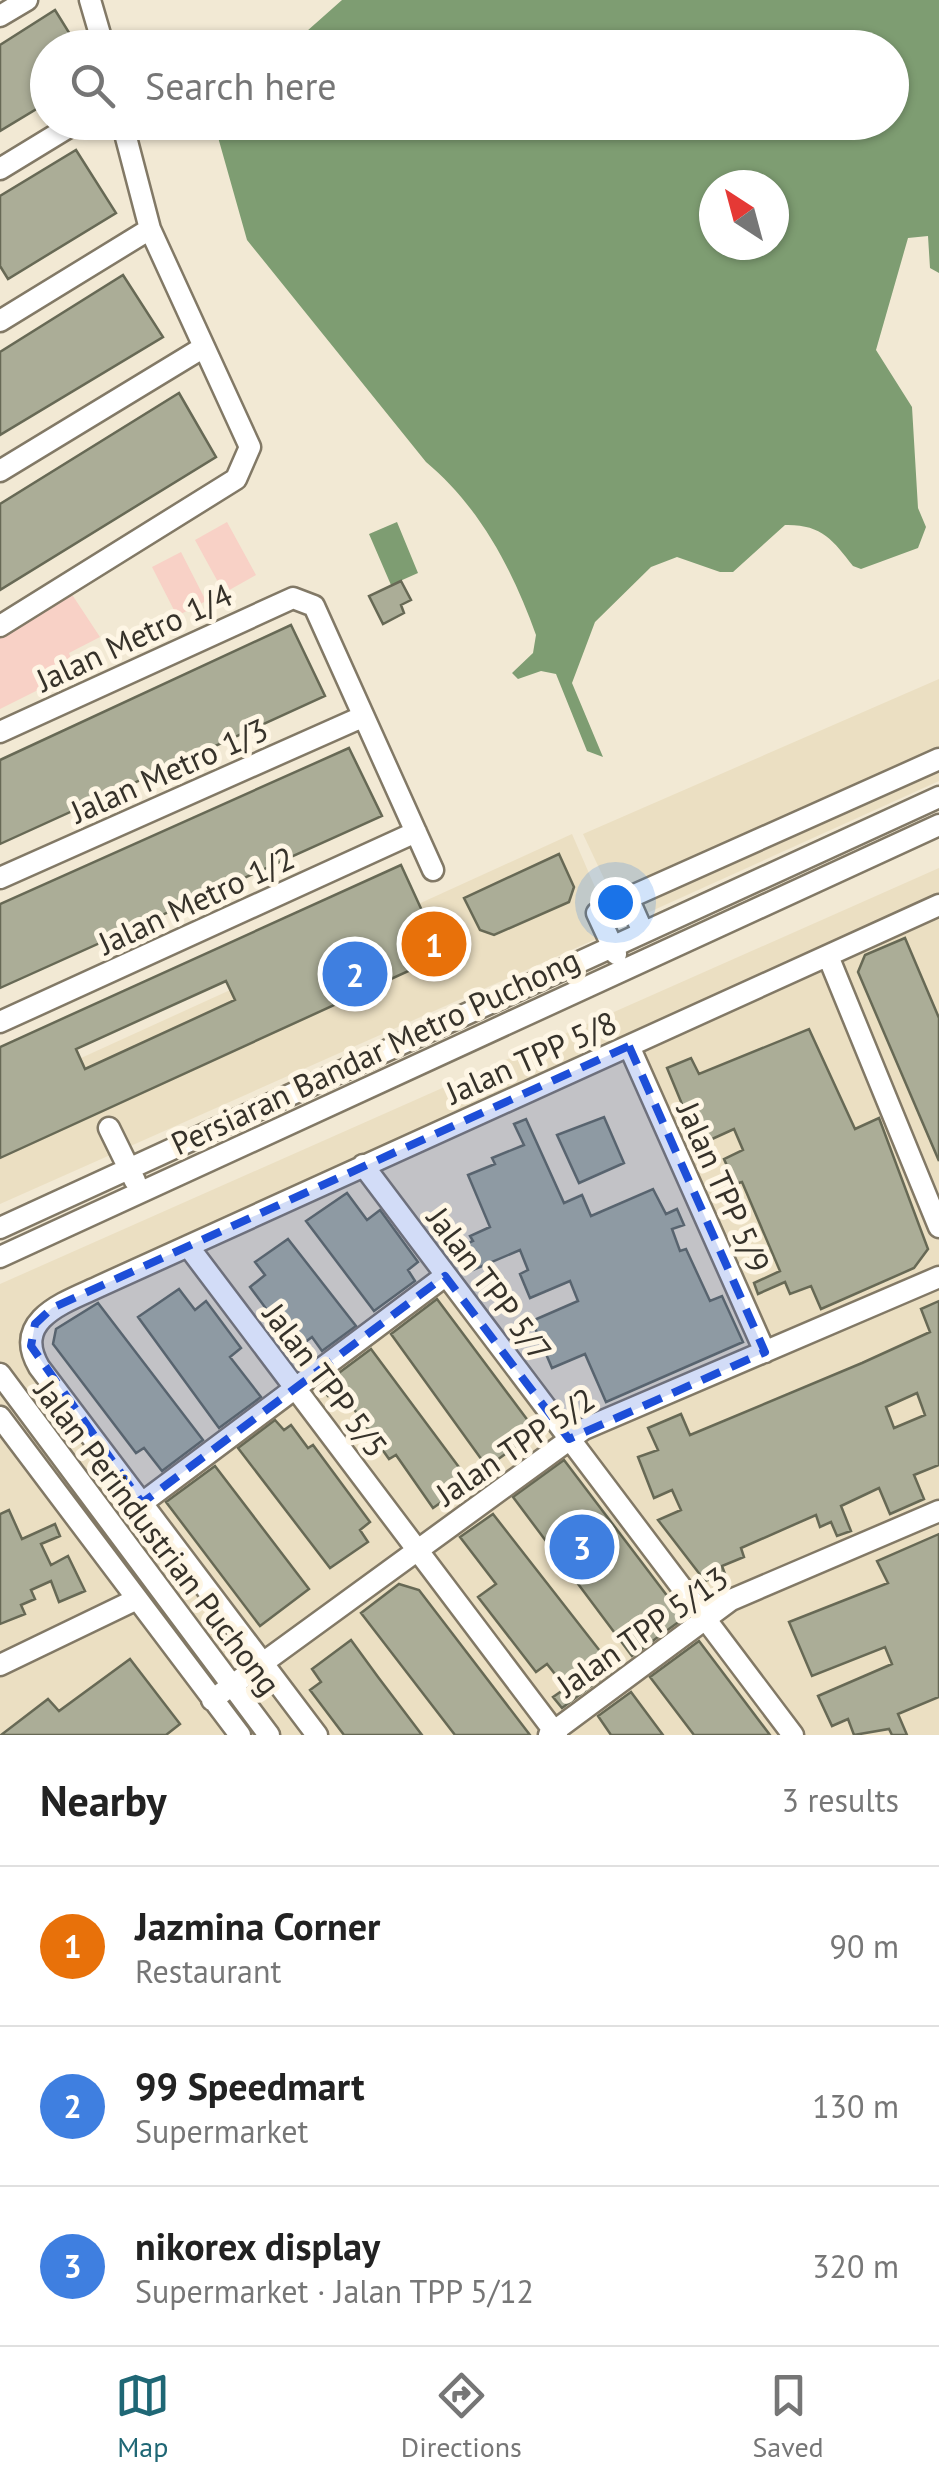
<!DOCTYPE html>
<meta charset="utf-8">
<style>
:root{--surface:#fff;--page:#f6f6f6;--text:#222;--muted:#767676;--line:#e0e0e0;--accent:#1f6775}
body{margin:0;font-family:"PT Sans",sans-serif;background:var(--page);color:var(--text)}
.compass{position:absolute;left:699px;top:170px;width:90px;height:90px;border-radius:50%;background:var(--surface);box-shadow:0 2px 8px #0004;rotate:324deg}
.you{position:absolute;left:615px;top:902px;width:35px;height:35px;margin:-25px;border:8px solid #fff;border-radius:50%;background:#1a73e8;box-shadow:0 0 0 15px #1a73e833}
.badge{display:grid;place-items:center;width:65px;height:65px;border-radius:50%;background:var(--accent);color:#fff;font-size:32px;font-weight:700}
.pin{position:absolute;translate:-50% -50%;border:5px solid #fff;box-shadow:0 2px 10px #0006}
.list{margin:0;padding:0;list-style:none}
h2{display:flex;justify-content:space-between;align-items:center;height:130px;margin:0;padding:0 40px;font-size:42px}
h2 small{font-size:32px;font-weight:400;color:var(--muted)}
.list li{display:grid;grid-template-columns:65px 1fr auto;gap:30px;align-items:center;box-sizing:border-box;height:160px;padding:0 40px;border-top:2px solid var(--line)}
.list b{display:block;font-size:38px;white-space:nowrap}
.list p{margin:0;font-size:32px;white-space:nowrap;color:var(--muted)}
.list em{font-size:32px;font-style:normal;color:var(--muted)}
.icon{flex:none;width:55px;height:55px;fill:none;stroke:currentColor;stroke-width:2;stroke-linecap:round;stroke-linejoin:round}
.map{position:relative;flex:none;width:939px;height:1735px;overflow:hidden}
.search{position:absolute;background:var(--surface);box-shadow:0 2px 8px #0004;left:30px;right:30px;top:30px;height:110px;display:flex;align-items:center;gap:25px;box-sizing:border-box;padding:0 35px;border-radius:55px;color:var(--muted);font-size:38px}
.sheet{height:610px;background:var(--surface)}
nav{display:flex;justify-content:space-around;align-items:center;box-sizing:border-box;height:140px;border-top:2px solid var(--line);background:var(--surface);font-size:28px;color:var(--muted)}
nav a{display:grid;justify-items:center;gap:5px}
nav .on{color:var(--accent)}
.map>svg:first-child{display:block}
.built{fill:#ebdfc2}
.green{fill:#f8d1c6}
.water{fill:#7e9d72;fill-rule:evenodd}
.building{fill:#abad97;stroke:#676955;stroke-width:2.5;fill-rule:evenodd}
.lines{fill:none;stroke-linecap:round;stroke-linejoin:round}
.minor-casing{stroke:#827966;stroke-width:25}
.minor{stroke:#fff;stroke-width:20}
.marked{fill:#1d4ed8;fill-opacity:0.2;stroke:#1d4ed8;stroke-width:8;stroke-dasharray:20 12;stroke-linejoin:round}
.labels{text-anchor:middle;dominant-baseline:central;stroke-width:10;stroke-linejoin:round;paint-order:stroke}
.street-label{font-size:32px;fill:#36322a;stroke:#fef6e5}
</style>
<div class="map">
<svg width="939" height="1735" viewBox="0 0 939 1735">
<rect width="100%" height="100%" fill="#f2e9d4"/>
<path class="built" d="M939,679V781L625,923L583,834Z
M572,834L614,931L0,1204V1095Z
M939,868V1735H0V1284Z"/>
<path class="green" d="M227,522L256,575L224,593L195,540Z
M181,552L206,601L177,616L152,567Z
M69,590L100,637L69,653L76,671L0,709V632Z"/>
<path class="water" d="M342,0H939V273L930,268L928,236L908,238L876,350L912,407L918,508L926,527L918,548L861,569L853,566C833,540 821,524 785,525L733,572H720L677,557L651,567L595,622L572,683L603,757L587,751L556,674L541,671L518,679L512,673L533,653L536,635C513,570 479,506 426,462L247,240L214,123L892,122V48L289,47ZM714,185H774V245H714Z
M397,522L418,573L391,585L369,534Z"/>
<path class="building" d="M55,10L73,39L58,48H48V102L0,131V45Z
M76,150L116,213L8,279L0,266V196Z
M123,275L163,337L0,435V352Z
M179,393L216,457L0,590V504Z
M401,581L411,600L401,605L404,613L383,624L369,596Z
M291,625L325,696L0,844V760Z
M349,748L382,816L0,988V904Z
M559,854L574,887L569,902L494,935L480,930L464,898Z
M401,865L424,915L432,911L446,944L439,957L0,1158V1047ZM226,981L235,1000L85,1069L76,1049Z
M905,938L939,1018V1161L858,972L865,955Z
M809,1029L855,1129L879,1118L928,1249L914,1268L821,1309L811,1286L790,1294L785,1282L758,1294L754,1283L780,1271L742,1182L735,1184L724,1159L743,1150L734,1129L699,1145L667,1068L691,1058L699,1074Z
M604,1117L624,1163L579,1183L557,1135Z
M526,1119L564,1203L582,1195L591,1216L653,1189L666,1214L677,1209L684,1225L672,1229L680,1251L686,1249L710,1301L722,1296L743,1342L606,1402L585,1354L552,1368L532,1321L578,1301L570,1281L530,1298L520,1274L528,1270L520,1250L473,1270L457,1248L473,1241L470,1236L490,1227L468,1175L495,1164L492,1158L524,1145L514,1124Z
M347,1193L367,1220L380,1210L418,1262L408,1270L415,1281L374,1311L306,1221Z
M288,1239L356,1326L322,1351L312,1337L296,1349L250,1287L265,1275L255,1262Z
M179,1289L195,1310L206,1301L241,1348L230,1357L261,1397L219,1428L138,1317Z
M437,1299L529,1422L524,1441L487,1467L391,1334Z
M939,1301V1465L914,1475L924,1499L890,1514L879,1488L841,1506L851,1531L837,1536L831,1522L820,1527L816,1515L741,1548L744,1557L722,1566L725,1574L705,1581L658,1520L681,1510L672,1490L654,1498L638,1457L658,1450L648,1428L681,1414L690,1435L862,1363L930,1332L921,1309ZM917,1393L925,1415L894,1428L886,1407Z
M98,1303L203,1440L162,1471L144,1448L136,1453L53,1344L56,1329Z
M371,1349L470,1482L433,1508L396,1455L389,1459L349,1402L344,1406L333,1392L328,1396L320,1387Z
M275,1420L284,1430L291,1425L308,1448L313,1445L370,1522L360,1530L368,1542L330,1568L238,1448Z
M564,1460L684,1618L632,1656L513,1497Z
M215,1466L309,1589L260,1626L166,1502Z
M9,1510L22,1539L55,1524L60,1536L41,1544L51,1565L68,1556L85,1591L59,1602L51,1581L31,1590L35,1599L21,1605L25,1614L0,1624V1514Z
M493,1514L614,1669L562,1708L553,1697L566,1688L547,1664L536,1672L478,1597L496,1584L460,1537Z
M939,1534V1697L898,1714L907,1735H892L889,1729L854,1735L848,1719L832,1726L818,1696L892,1664L885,1647L812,1676L789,1622L888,1583L877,1561Z
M399,1584L419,1590L530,1735H455L361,1613Z
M351,1640L378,1677L422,1735H344L310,1690L321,1682L312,1669Z
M699,1641L770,1735H694L650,1677Z
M130,1659L180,1724L166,1735H1L48,1699L59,1711Z
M631,1692L663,1735H611L598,1716Z"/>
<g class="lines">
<g class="minor-casing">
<path id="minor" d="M90,0L104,48
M0,16L27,0
M0,169L77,122
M0,321L150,229
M0,471L204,347
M0,626L236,479L250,447L150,229L122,122
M0,732L293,598L314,606L433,870
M0,878L362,717
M597,913L616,954
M643,932L628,898L939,759
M828,956L939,1227
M0,1022L416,832
M629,1046L765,1352
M109,1128L135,1181
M363,1165L793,1735
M0,1228L939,797
M188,1246L557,1735
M0,1257L939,825
M0,1374L269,1735
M0,1417L240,1735
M142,1503L445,1276
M0,1665L137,1599
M212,1700L584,1429L939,1277
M317,1735L39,1367C11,1319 66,1302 100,1286L939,905
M549,1735L731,1600L939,1511"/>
</g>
<use href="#minor" class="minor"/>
</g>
<path class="marked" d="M629,1046L765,1352L569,1439L445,1276L142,1503L31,1346L35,1324L52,1308Z"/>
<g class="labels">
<g class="street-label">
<text transform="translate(134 637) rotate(-25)">Jalan Metro 1/4</text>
<text transform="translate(169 770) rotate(-24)">Jalan Metro 1/3</text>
<text transform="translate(196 900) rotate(-25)">Jalan Metro 1/2</text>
<text transform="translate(375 1051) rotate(-25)">Persiaran Bandar Metro Puchong</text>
<text transform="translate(531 1057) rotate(-24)">Jalan TPP 5/8</text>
<text transform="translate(724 1187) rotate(66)">Jalan TPP 5/9</text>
<text transform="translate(490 1284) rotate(53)">Jalan TPP 5/7</text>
<text transform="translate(326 1380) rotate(53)">Jalan TPP 5/5</text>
<text transform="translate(515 1446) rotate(-34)">Jalan TPP 5/2</text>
<text transform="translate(158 1537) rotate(53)">Jalan Perindustrian Puchong</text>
<text transform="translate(642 1631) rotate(-35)">Jalan TPP 5/13</text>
</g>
</g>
</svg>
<svg class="compass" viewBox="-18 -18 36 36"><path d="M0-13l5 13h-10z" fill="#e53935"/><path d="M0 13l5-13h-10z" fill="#767676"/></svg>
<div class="you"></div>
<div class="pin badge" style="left:434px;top:944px;background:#e8710a">1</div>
<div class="pin badge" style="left:355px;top:974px;background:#3f7fe0">2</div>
<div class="pin badge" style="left:582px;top:1547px;background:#3f7fe0">3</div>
<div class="search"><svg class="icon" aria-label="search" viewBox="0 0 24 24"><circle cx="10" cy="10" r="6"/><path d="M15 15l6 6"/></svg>Search here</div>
</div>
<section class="sheet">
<h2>Nearby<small>3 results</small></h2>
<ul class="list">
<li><span class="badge" style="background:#e8710a">1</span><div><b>Jazmina Corner</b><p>Restaurant</p></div><em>90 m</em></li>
<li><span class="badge" style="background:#3f7fe0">2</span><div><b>99 Speedmart</b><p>Supermarket</p></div><em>130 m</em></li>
<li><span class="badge" style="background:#3f7fe0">3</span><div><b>nikorex display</b><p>Supermarket · Jalan TPP 5/12</p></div><em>320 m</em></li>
</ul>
</section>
<nav>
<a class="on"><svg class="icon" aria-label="map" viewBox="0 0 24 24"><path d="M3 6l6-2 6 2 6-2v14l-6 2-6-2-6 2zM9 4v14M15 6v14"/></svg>Map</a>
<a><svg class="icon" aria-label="directions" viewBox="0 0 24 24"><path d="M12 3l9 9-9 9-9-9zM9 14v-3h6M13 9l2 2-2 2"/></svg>Directions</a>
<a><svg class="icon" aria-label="saved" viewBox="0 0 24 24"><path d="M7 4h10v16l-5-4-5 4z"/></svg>Saved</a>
</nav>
